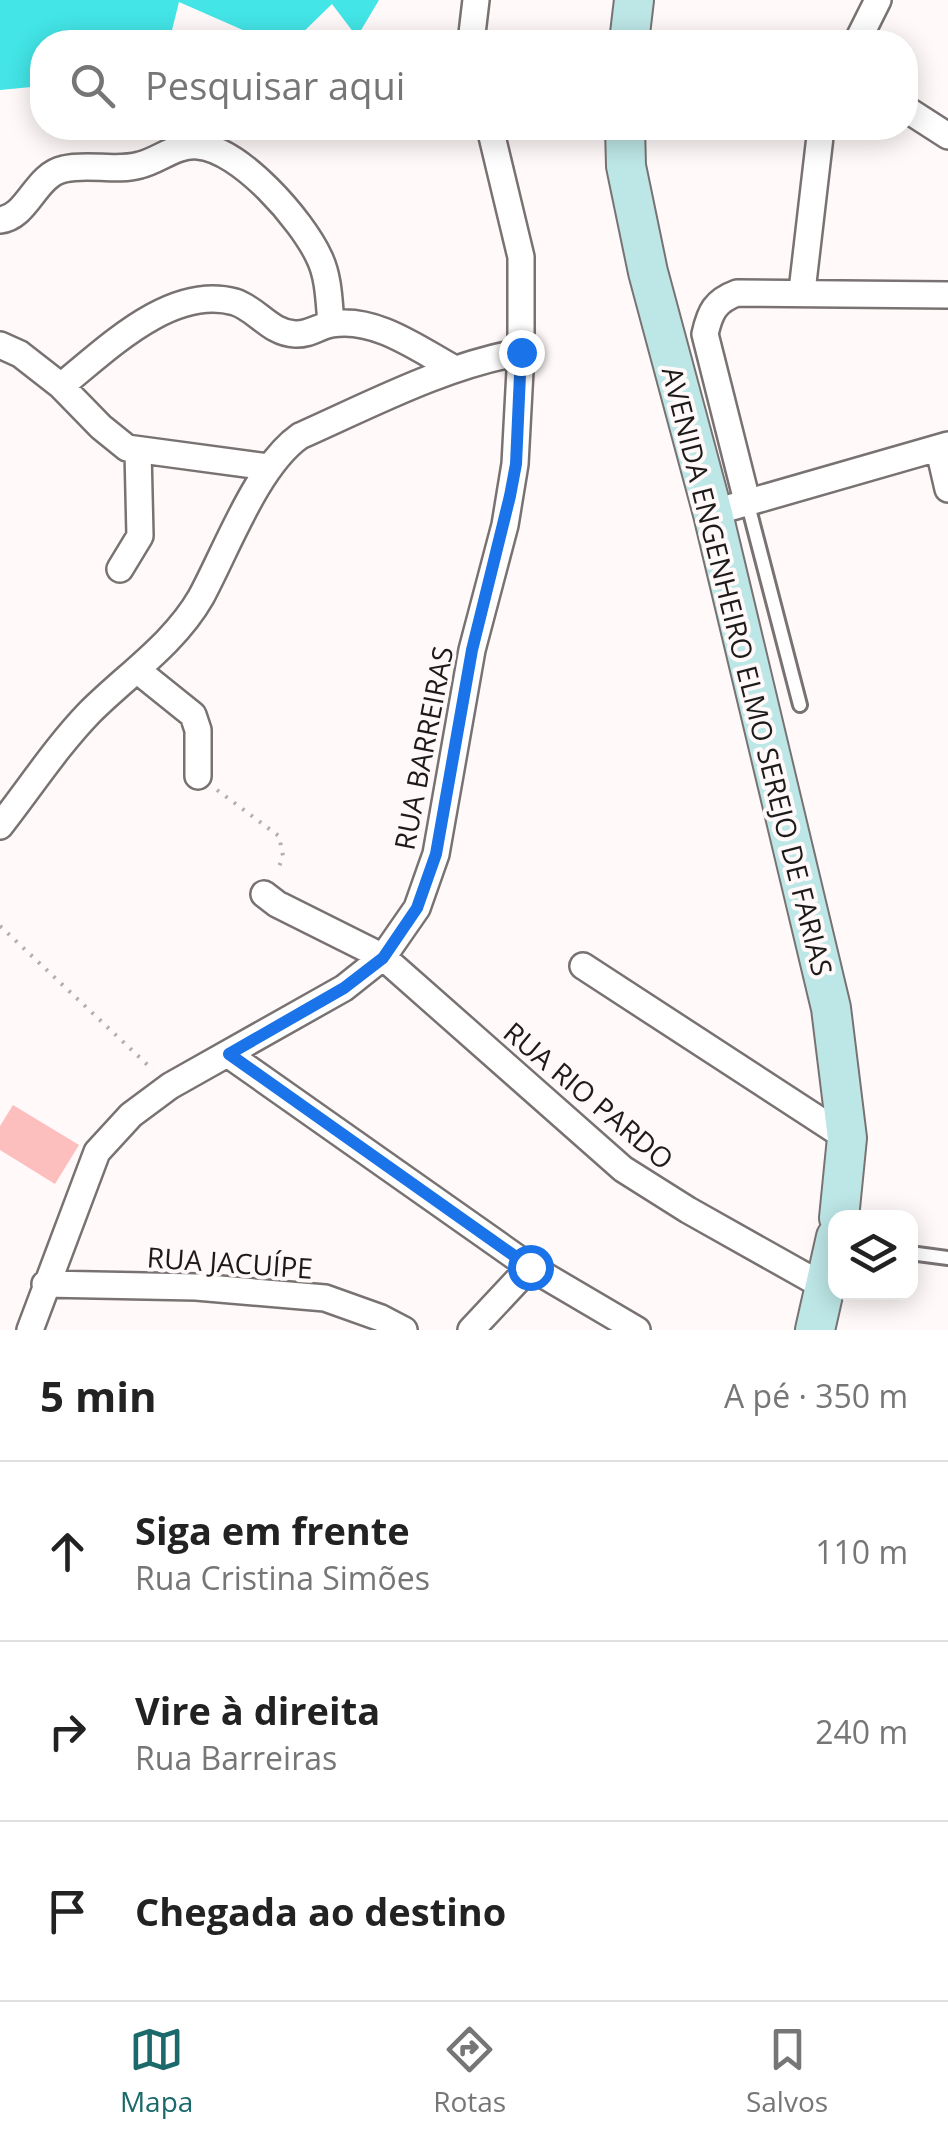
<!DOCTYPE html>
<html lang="pt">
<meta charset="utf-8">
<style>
:root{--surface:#fff;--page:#f6f6f6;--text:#222;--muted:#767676;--line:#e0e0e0;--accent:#1b696a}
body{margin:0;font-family:"Open Sans",sans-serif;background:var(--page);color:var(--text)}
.controls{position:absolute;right:30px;bottom:30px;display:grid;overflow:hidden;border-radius:20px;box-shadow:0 5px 25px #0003}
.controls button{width:90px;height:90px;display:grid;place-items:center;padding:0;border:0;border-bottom:2px solid var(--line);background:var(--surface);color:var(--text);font:50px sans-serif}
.stop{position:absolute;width:30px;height:30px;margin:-22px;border:8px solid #1a73e8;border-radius:50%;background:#fff}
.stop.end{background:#1a73e8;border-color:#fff;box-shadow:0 2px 10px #0008}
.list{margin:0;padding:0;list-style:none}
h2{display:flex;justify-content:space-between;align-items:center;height:130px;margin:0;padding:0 40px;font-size:42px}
h2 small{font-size:32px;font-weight:400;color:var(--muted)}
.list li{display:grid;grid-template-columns:65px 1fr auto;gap:30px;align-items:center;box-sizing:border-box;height:180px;padding:0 40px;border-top:2px solid var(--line)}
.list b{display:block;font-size:38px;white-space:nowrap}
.list p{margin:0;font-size:32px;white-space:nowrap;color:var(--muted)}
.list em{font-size:32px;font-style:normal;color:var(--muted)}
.icon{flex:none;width:55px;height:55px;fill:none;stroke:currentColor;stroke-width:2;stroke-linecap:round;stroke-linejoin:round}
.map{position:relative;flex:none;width:948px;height:1330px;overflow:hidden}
.search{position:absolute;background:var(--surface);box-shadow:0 5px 25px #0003;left:30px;right:30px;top:30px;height:110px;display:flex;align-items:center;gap:25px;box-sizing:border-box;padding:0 35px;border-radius:40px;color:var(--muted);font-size:38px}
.sheet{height:670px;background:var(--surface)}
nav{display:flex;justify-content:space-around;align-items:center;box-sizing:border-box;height:140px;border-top:2px solid var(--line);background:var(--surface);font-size:28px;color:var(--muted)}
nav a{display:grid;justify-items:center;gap:5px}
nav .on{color:var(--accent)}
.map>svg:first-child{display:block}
.green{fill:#fdbebe}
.water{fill:#43e5e7}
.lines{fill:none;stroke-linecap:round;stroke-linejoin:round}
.lane-casing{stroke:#797272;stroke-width:18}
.street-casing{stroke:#797272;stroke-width:30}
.secondary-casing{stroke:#797272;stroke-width:42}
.path{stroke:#b3afae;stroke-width:4;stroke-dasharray:2.5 8;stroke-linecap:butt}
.lane{stroke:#fff;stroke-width:12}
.street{stroke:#fff;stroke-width:25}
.secondary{stroke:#bde6e6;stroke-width:38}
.route{stroke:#1a73e8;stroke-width:12}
.labels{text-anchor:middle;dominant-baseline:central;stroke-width:8;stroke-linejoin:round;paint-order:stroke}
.street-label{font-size:28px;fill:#1d1a1a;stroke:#fffaf9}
</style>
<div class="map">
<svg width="948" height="1330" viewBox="0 0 948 1330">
<rect width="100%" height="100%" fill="#fffaf9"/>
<path class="green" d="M13,1105L79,1145L55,1184L0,1150V1126Z"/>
<path class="water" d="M0,0H379L357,37L332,4L293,42H270L179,2L169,42H42V86L0,90Z"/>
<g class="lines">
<g class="lane-casing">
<path id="lane" d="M747,501L800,705
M910,1253L948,1258"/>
</g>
<g class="street-casing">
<path id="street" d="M471,42L476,0
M857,42L878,0
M906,109L948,136
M0,220C28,217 35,175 64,169C88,163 116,172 140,165C160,160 176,144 198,146C240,149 302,220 319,257C329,277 329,302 331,324
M802,291L821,128
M0,345L20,354L61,386L101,427L127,448L268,467
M61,386C106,350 171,284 235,302C257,309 270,333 295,334C309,335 319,326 332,324C375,317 417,348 453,368
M939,450L948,489
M747,501L705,334C710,312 715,301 737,293L948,295
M732,507L948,445
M120,569L140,536L138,451
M137,670L193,715L198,730V776
M0,826C29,789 57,746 90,712C127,675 174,644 201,597C227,549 257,466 300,436C372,404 443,366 521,352
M264,894L277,904L383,957L623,1169L688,1210L825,1287
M583,966L847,1138
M229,1055L530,1267L637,1330
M45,1284L196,1287L325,1298L381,1318L404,1330
M30,1330L97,1152L131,1115L170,1086L344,988L383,957L417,908L436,854L472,650L505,525L515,464L521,352V257L490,128
M471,1330L530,1267"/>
</g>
<g class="secondary-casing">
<path id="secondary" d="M629,42L634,0
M625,128L626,166L648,272L713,514L831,1008L847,1138L839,1218
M815,1330L836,1237"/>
</g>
<path class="path" d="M217,790L279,836L283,856L277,872
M0,926L153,1070"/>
<use href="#lane" class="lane"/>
<use href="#street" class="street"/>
<use href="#secondary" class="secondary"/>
</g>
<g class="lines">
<path class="route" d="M521,352L516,464L510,496L472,650L436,854L417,908L383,958L344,988L229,1054L530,1267"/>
</g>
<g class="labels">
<g class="street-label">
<text transform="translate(748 671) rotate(76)">AVENIDA ENGENHEIRO ELMO SEREJO DE FARIAS</text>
<text transform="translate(423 748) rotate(-79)">RUA BARREIRAS</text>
<text transform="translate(589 1095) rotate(40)">RUA RIO PARDO</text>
<text transform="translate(230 1262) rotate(4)">RUA JACUÍPE</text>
</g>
</g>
</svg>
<div class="controls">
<button><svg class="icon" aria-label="layers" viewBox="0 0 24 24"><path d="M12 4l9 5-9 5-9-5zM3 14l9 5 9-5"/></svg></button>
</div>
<div class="stop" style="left:530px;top:1267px"></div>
<div class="stop end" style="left:521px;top:352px"></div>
<div class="search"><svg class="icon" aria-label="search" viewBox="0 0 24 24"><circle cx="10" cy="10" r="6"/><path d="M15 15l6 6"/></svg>Pesquisar aqui</div>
</div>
<section class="sheet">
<h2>5 min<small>A pé · 350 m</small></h2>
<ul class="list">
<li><svg class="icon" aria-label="ahead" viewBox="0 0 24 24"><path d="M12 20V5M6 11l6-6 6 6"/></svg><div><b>Siga em frente</b><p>Rua Cristina Simões</p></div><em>110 m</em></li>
<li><svg class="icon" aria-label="right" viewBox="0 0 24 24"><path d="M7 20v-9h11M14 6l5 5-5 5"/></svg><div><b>Vire à direita</b><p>Rua Barreiras</p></div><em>240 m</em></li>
<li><svg class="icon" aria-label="arrive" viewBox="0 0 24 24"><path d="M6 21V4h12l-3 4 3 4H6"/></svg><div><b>Chegada ao destino</b></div></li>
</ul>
</section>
<nav>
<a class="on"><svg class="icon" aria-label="map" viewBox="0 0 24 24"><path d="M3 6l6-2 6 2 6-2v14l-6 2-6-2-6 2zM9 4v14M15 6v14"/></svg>Mapa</a>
<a><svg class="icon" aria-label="directions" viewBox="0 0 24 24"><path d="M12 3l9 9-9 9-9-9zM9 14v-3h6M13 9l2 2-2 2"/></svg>Rotas</a>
<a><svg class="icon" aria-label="saved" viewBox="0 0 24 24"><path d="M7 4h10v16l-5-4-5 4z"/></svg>Salvos</a>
</nav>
